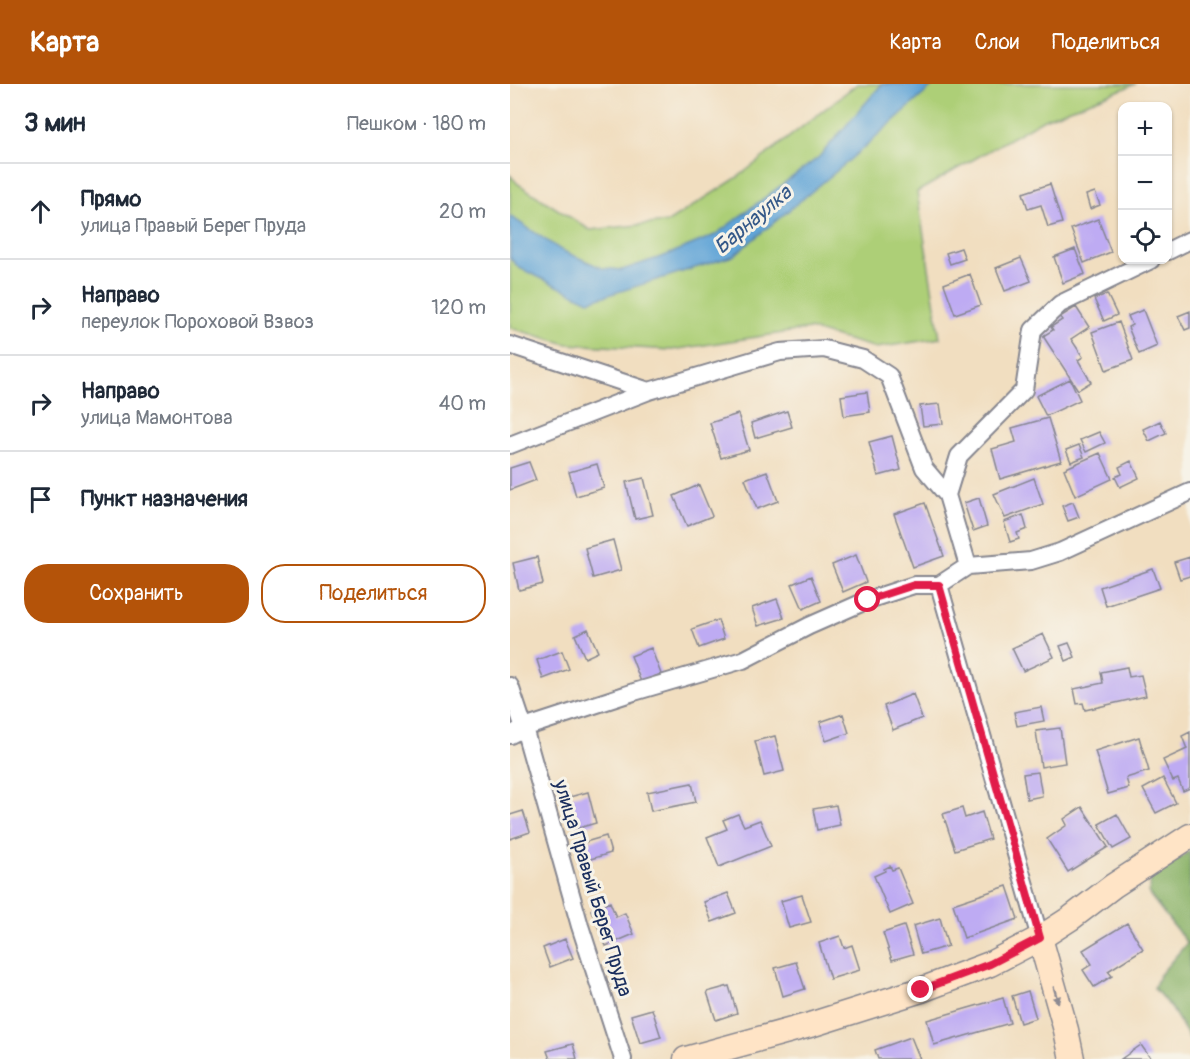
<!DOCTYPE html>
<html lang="ru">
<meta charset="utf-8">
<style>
:root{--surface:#fff;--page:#f2f2f3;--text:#1f2937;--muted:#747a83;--line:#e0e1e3;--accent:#b45309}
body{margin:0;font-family:Pangolin,sans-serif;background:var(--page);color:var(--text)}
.controls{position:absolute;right:18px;top:18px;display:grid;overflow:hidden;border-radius:12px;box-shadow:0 2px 4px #0004}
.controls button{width:54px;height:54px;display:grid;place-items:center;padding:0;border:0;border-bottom:2px solid var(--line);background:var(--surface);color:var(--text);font:30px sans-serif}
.stop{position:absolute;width:18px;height:18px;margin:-14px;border:4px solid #e11d48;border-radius:50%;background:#fff}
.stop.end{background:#e11d48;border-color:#fff;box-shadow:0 2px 6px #0008}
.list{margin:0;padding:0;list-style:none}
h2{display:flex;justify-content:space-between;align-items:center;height:78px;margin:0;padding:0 24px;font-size:26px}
h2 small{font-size:20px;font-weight:400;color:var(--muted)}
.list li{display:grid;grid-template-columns:39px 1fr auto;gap:18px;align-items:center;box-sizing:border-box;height:96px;padding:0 24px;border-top:2px solid var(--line)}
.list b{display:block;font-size:22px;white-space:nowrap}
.list p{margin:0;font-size:20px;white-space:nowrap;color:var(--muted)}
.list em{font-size:20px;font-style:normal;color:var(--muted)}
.actions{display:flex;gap:12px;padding:18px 24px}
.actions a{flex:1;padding:14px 0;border:2px solid var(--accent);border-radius:24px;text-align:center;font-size:21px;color:var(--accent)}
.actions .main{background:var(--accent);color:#fff}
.icon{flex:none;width:33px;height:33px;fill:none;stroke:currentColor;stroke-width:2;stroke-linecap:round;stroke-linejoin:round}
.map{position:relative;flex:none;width:680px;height:975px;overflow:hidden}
header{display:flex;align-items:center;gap:36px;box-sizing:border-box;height:84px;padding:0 30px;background:var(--accent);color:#fff}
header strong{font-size:28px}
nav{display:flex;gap:33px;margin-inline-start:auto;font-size:21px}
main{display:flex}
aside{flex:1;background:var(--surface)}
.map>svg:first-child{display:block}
.green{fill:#adcf77;stroke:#647f6a;stroke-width:1.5}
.forest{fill:#8ab268;stroke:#527063;stroke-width:1.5}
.water{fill:#62a5d7;stroke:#3e6a9a;stroke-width:1.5}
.building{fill:#beabf3}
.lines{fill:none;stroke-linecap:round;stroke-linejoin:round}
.street-casing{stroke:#86868f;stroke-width:20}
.secondary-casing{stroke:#86868f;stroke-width:27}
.street{stroke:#fff;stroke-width:16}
.secondary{stroke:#ffe4c6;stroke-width:24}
.oneway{fill:#8d8a92}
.route{stroke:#e11d48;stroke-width:8}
.labels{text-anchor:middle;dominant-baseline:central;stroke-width:6;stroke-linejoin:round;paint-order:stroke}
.street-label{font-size:20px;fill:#1b2f5e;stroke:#f7f3e8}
.water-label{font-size:21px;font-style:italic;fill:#345888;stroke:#f7f3e8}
</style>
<header>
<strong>Карта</strong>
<nav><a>Карта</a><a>Слои</a><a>Поделиться</a></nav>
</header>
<main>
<aside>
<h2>3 мин<small>Пешком · 180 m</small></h2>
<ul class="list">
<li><svg class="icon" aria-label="ahead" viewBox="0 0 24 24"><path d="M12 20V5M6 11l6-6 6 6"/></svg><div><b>Прямо</b><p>улица Правый Берег Пруда</p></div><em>20 m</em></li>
<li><svg class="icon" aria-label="right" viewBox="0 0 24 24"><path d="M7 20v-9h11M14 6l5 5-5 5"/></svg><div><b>Направо</b><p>переулок Пороховой Взвоз</p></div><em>120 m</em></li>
<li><svg class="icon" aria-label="right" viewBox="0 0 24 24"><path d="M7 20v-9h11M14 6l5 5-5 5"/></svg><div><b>Направо</b><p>улица Мамонтова</p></div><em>40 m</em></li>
<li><svg class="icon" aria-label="arrive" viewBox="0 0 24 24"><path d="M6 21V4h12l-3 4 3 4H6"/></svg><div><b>Пункт назначения</b></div></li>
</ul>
<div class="actions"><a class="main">Сохранить</a><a>Поделиться</a></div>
</aside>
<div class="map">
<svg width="680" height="975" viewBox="0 0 680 975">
<rect width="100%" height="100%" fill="#f7f3e8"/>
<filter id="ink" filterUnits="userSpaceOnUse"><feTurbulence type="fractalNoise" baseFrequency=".0167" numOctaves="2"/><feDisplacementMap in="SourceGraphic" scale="12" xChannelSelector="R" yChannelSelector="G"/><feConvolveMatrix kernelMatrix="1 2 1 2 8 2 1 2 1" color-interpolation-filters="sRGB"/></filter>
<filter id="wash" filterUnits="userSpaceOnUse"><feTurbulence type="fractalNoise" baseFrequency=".008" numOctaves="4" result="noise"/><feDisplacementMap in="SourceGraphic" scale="24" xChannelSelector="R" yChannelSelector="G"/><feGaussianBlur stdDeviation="1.35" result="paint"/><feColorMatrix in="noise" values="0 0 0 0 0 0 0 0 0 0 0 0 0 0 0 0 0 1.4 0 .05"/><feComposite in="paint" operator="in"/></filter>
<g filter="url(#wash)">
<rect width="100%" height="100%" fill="#f1dec0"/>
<path class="green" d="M347,0H626L534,35L407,108L430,254L366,264L299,245L162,266L57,260L0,244V91L8,100L80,146L158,138L228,93Z"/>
<path class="forest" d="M680,767V955L662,925L644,904L649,892L677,859L639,810L641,792Z"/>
<path class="water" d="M372,0H425L334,81L223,172L79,217L9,184L0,174V132L51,166L92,184L112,186L157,171L205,151L309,73Z"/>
<g id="blocks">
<path class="building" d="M540,100L552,139L538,143L531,121L518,125L513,109Z
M585,108L590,121L580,125L576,111Z
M588,135L601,168L574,179L561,145Z
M451,164L455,175L440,180L436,169Z
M565,165L575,190L553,199L544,173Z
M511,174L521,197L495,207L486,184Z
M460,190L471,221L445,230L434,200Z
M597,210L607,231L594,237L584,215Z
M566,223L579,243L561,255L573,273L568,276L581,298L568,306L533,252L543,246L541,243L552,236L550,233Z
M633,226L647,262L629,270L618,243L622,241L618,232Z
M680,227V244L675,246L668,232Z
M609,238L623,276L596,286L582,248Z
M560,295L570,316L536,332L526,312Z
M357,308L360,328L334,332L331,312Z
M430,320L433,340L413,342L410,322Z
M277,327L282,343L245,354L241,339Z
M228,330L239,366L211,374L200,339Z
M538,334L551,377L490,395L482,365L506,358L502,344Z
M650,337L656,349L639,357L633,345Z
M589,348L595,359L576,368L570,356Z
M382,352L391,386L368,392L359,358Z
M569,361L574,373L561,378L556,366Z
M590,369L602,395L565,412L554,385Z
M621,377L629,394L610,403L605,393L612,390L609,383Z
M19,378L26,396L0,406V384Z
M87,380L94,404L66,412L59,388Z
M257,387L268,417L247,425L235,395Z
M134,394L143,431L125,435L116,398Z
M524,394L533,420L495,434L484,410Z
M189,401L202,432L177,442L164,412Z
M469,414L477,442L463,447L454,419Z
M563,418L569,433L558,437L552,422Z
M415,419L434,472L403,483L384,430Z
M513,431L517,445L507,449L509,455L500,458L494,438Z
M103,456L111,486L83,494L75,464Z
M346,471L356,498L333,508L322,481Z
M27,473L33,500L9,506L3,479Z
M680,473V492L670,495L664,478Z
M643,485L650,504L596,522L590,503Z
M301,492L311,517L293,525L282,500Z
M267,515L274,534L248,542L242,524Z
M208,536L214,555L189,564L182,545Z
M78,545L88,568L75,574L65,551Z
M533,550L544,573L513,587L502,564Z
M559,559L565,573L556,577L550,562Z
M141,564L151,590L131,598L121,572Z
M52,567L59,585L33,595L27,576Z
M617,583L619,593L631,591L636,612L575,626L573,619L567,620L564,605L593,599L591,588Z
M403,610L412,634L383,646L374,622Z
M531,623L534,637L507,642L504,628Z
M333,630L339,649L316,657L310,638Z
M550,644L555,679L531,683L526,647Z
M680,648V704L673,707L668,695L663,697L653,676L677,665L672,652Z
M265,652L274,687L254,692L245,657Z
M629,653L639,687L616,694L619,704L598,710L585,667Z
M528,688L532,712L517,715L513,690Z
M653,694L666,719L646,729L633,705Z
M182,699L186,718L141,727L137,708Z
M78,708L86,739L65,745L56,714Z
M326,721L330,741L307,746L303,725Z
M572,723L598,763L558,788L537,755L557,741L554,735Z
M452,724L455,734L472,728L480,755L445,766L433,730Z
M13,727L20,748L0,755V731Z
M228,730L234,742L250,736L261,762L209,783L197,753L217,745L213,736Z
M607,730L621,755L603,765L589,740Z
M96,752L101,769L77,776L72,759Z
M380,782L382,786L388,784L403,820L380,830L364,792L375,787L374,785Z
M497,802L508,835L454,854L443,820Z
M218,809L226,829L202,838L194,818Z
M292,811L301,838L279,844L271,817Z
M100,818L106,833L115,829L124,850L96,862L81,826Z
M430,834L438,862L411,870L403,842Z
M617,839L633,865L598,887L602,892L584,903L573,886L582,880L573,866Z
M394,842L403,870L382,876L373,849Z
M330,852L334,864L342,861L350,886L320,895L309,859Z
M55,855L63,874L40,883L33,864Z
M286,878L295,905L273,912L265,884Z
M219,902L227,929L206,936L197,908Z
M518,907L526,934L510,939L502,912Z
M493,914L500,939L424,961L417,936Z
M142,925L151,953L130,959L121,931Z
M401,953L410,975H368L365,966Z
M63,960L67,975H40L37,967Z
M631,961L641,975H611Z"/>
</g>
</g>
<g filter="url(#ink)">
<use href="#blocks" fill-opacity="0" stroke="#86868f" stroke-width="1.5"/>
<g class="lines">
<g class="street-casing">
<path id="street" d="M658,167L680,156
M0,261L139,307
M0,361L139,307L270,268L314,265L353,275L379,292L414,384L437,411L458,482
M437,411L449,372L514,306L523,246L550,220L641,176
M429,501L530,854
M0,602L14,644L70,842L113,975
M0,651L14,644L124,608L233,576L299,542L358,516L404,501H429L458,482L521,477L550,468L680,408"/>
</g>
<g class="secondary-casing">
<path id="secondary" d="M530,854L556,946L562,975
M176,975L300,941L411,906L480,880L530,854L561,834L603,802L680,752"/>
</g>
<use href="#street" class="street"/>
<use href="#secondary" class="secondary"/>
</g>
<defs><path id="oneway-solid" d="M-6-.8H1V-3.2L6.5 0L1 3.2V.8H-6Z" transform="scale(1.5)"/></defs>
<use class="oneway" href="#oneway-solid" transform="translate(546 911) rotate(74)"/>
</g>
<g class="lines" filter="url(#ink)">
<path class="route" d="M358,516L404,501H429L530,854L480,880L411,906"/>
</g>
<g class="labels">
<g class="street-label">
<text transform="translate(83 804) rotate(73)">улица Правый Берег Пруда</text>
</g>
<g class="water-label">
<text transform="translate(243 136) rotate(-40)">Барнаулка</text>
</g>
</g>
</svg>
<div class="controls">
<button>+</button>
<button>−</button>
<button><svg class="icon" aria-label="locate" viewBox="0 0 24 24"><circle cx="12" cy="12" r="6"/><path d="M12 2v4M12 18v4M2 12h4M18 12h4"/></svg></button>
</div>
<div class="stop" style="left:358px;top:516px"></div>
<div class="stop end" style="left:411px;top:906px"></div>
</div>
</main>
